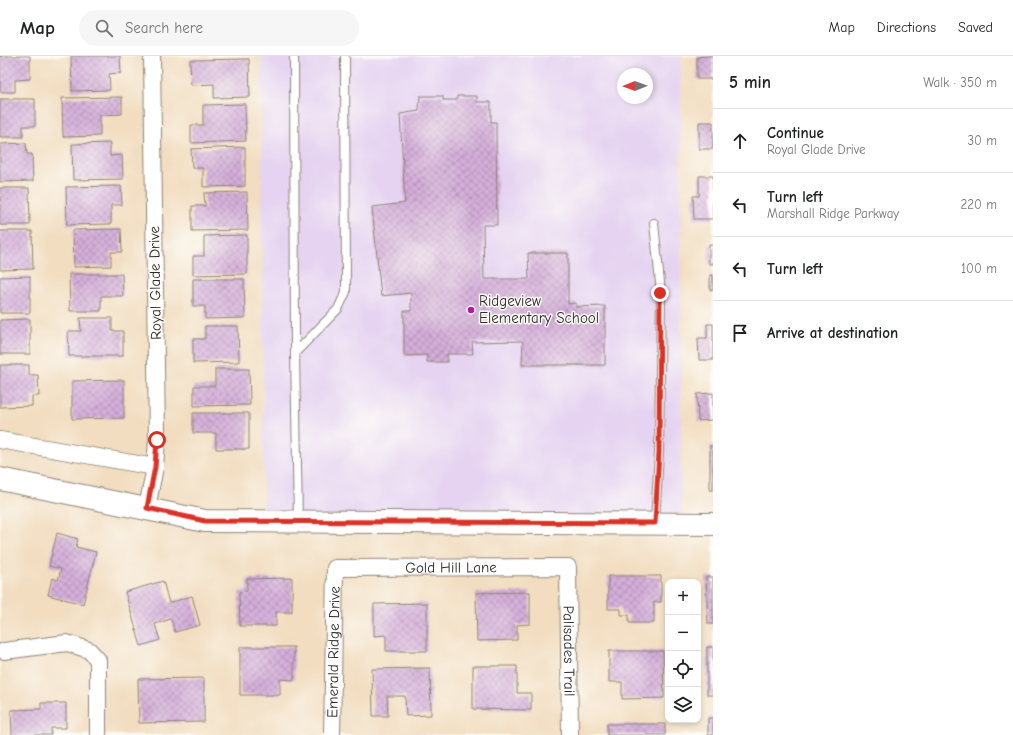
<!DOCTYPE html>
<meta charset="utf-8">
<style>
:root{--surface:#fff;--page:#f6f6f6;--text:#202124;--muted:#757577;--line:#e0e0e0}
body{margin:0;font-family:"Comic Neue",sans-serif;background:var(--page);color:var(--text)}
.controls{position:absolute;right:12px;bottom:12px;display:grid;overflow:hidden;border-radius:8px;box-shadow:0 2px 6px #0003}
.controls button{width:36px;height:36px;display:grid;place-items:center;padding:0;border:0;border-bottom:1px solid var(--line);background:var(--surface);color:var(--text);font:20px sans-serif}
.compass{position:absolute;left:617px;top:12px;width:36px;height:36px;border-radius:50%;background:var(--surface);box-shadow:0 2px 6px #0003;rotate:269deg}
.stop{position:absolute;width:12px;height:12px;margin:-9px;border:3px solid #d93025;border-radius:50%;background:#fff}
.stop.end{background:#d93025;border-color:#fff;box-shadow:0 1px 4px #0008}
.list{margin:0;padding:0;list-style:none}
h2{display:flex;justify-content:space-between;align-items:center;height:52px;margin:0;padding:0 16px;font-size:17px}
h2 small{font-size:13px;font-weight:400;color:var(--muted)}
.list li{display:grid;grid-template-columns:26px 1fr auto;gap:12px;align-items:center;box-sizing:border-box;height:64px;padding:0 16px;border-top:1px solid var(--line)}
.list b{display:block;font-size:15px;white-space:nowrap}
.list p{margin:0;font-size:13px;white-space:nowrap;color:var(--muted)}
.list em{font-size:13px;font-style:normal;color:var(--muted)}
.icon{flex:none;width:22px;height:22px;fill:none;stroke:currentColor;stroke-width:2;stroke-linecap:round;stroke-linejoin:round}
.map{position:relative;flex:none;width:713px;height:679px;overflow:hidden}
header{display:flex;align-items:center;gap:24px;box-sizing:border-box;height:56px;padding:0 20px;background:var(--surface);border-bottom:1px solid var(--line)}
header strong{font-size:19px}
nav{display:flex;gap:22px;margin-inline-start:auto;font-size:14px}
.search{width:280px;height:36px;background:var(--page);display:flex;align-items:center;gap:10px;box-sizing:border-box;padding:0 14px;border-radius:22px;color:var(--muted);font-size:15px}
main{display:flex}
aside{flex:1;background:var(--surface)}
.map>svg:first-child{display:block}
.built{fill:#e5d3f1;fill-rule:evenodd}
.building{fill:url(#building-cross-hatch)}
.lines{fill:none;stroke-linecap:round;stroke-linejoin:round}
.lane-casing{stroke:#8e8476;stroke-width:10}
.street-casing{stroke:#8e8476;stroke-width:18}
.secondary-casing{stroke:#8e8476;stroke-width:24}
.lane{stroke:#fff;stroke-width:8}
.street{stroke:#fff;stroke-width:16}
.secondary{stroke:#fff;stroke-width:22}
.route{stroke:#d93025;stroke-width:5}
.poi-dot{fill:#b5179e;stroke:#fdfcf7;stroke-width:1.5}
.labels{text-anchor:middle;dominant-baseline:central;stroke-width:3;stroke-linejoin:round;paint-order:stroke}
.street-label{font-size:15px;fill:#2b2b2b;stroke:#fdfcf7}
.poi-label{font-size:15px;fill:#2b2b2b;stroke:#fdfcf7;text-anchor:start}
</style>
<header>
<strong>Map</strong>
<div class="search"><svg class="icon" aria-label="search" viewBox="0 0 24 24"><circle cx="10" cy="10" r="6"/><path d="M15 15l6 6"/></svg>Search here</div>
<nav><a>Map</a><a>Directions</a><a>Saved</a></nav>
</header>
<main>
<div class="map">
<svg width="713" height="679" viewBox="0 0 713 679">
<defs>
<pattern id="building-cross-hatch" width="8" height="8" patternUnits="userSpaceOnUse"><rect width="8" height="8" fill="#d5afda"/><path d="M0 0l8 8M0 8l8-8" fill="none" stroke="#ad8fb1"/></pattern>
</defs>
<rect width="100%" height="100%" fill="#fdfcf7"/>
<filter id="ink" filterUnits="userSpaceOnUse"><feTurbulence type="fractalNoise" baseFrequency=".025" numOctaves="2"/><feDisplacementMap in="SourceGraphic" scale="8" xChannelSelector="R" yChannelSelector="G"/><feConvolveMatrix kernelMatrix="1 2 1 2 8 2 1 2 1" color-interpolation-filters="sRGB"/></filter>
<filter id="wash" filterUnits="userSpaceOnUse"><feTurbulence type="fractalNoise" baseFrequency=".012" numOctaves="4" result="noise"/><feDisplacementMap in="SourceGraphic" scale="16" xChannelSelector="R" yChannelSelector="G"/><feGaussianBlur stdDeviation="0.9" result="paint"/><feColorMatrix in="noise" values="0 0 0 0 0 0 0 0 0 0 0 0 0 0 0 0 0 1.4 0 .05"/><feComposite in="paint" operator="in"/></filter>
<g filter="url(#wash)">
<rect width="100%" height="100%" fill="#f2ddc0"/>
<path class="built" d="M261,0H681V467L264,466ZM623,18H647V42H623Z"/>
<g id="blocks">
<path class="building" d="M0,0H30V23L15,24V36H0Z
M71,0H120L121,17L109,18L110,34L72,35Z
M707,0H713V23H697V1Z
M249,3L250,41L214,42V28L191,29L190,4Z
M420,40H443V44H457V40H477V46H491V66H496L497,169H483L484,223H529L528,197H568V248L576,247V251L605,250V309H522L523,285L472,286L473,298H447V306H427V299L404,300V255H411V237L381,240L372,151L405,147L400,58L419,55Z
M122,41V58L100,59V80L63,81L62,42Z
M0,43H35V70H23V81H0Z
M245,48L246,85L191,87V69H203V49Z
M699,66H713V93H699Z
M26,87L27,98H32L33,125L0,126V88Z
M110,87V100L122,99L123,123L73,124L72,88Z
M245,91V130L203,131V112H192L191,93Z
M699,120H713V163H694L693,140H699Z
M121,130L122,149H111V168L67,169L66,131Z
M0,132H29L30,169H0Z
M247,136L248,174L192,175V150H205L204,137Z
M121,173L122,196H111V210L74,211L73,174Z
M0,175H32L33,213L0,214Z
M247,179V218L193,219V200H204V180Z
M709,189H713V208H709Z
M69,218H122L123,240H101V255H70Z
M710,219H713V234H710Z
M30,220V257H0V221Z
M193,223H244L245,262L205,263V250H193Z
M80,262H112V275H123V300H69L68,275H81Z
M30,263V298H0V264Z
M707,268H713V304H699L698,282H707Z
M205,270H238L239,306L193,307V283H205Z
M0,309H29V319H38L39,340H32V350L0,351Z
M215,313H249L250,349L194,350V330H215Z
M124,324V362L72,363V325Z
M713,337V364L698,365L697,338Z
M193,357H249V393H216V377H193Z
M710,390H713V434H710Z
M57,477L78,483L76,491L96,496L83,548L48,539L52,522L58,524L61,513L49,510Z
M608,520H661V546H654V567H629V559H621V553H608Z
M706,521H713V568H708Z
M292,522V556H276V570H240L239,536L247,535V523Z
M163,525L169,547L192,540L200,569L175,576L171,563L155,568L160,584L141,590L125,536Z
M530,536V568L517,569V584L477,585L476,537Z
M427,547V595H386V579L374,580V548Z
M240,591H294V624L280,623V639H240Z
M707,591H713V639H707Z
M609,595H663L664,642L622,643V626H609Z
M473,610H517V637H531V654L473,653Z
M430,612L431,659L406,660L405,640H387L388,660H373L372,613Z
M204,622V666L139,667L138,623Z
M41,647H66V672H51V679H12L11,654L41,653Z
M708,662H713V679H708Z
M607,668H665V679H607Z"/>
</g>
</g>
<g filter="url(#ink)">
<use href="#blocks" fill-opacity="0" stroke="#8e8476" stroke-width="1"/>
<g class="lines">
<g class="lane-casing">
<path id="lane" d="M294,0L295,297L298,465
M654,167L661,237L659,396L655,467
M295,297L338,253L346,236L345,0"/>
</g>
<g class="street-casing">
<g id="street">
<path d="M0,384L155,411"/>
<path d="M147,452L155,411L157,384L152,0"/>
<path d="M4,595L67,587L89,594L98,604V679"/>
<path id="s1" d="M332,679L335,512L568,511L570,679"/>
</g>
</g>
<g class="secondary-casing">
<path id="secondary" d="M0,423L205,465L713,468"/>
</g>
<use href="#lane" class="lane"/>
<use href="#street" class="street"/>
<use href="#secondary" class="secondary"/>
</g>
</g>
<g class="lines" filter="url(#ink)">
<path class="route" d="M157,384L155,411L147,452L205,465L655,467L659,396L660,237"/>
</g>
<circle class="poi-dot" cx="471" cy="254" r="4"/>
<g class="labels">
<g class="street-label">
<text transform="translate(155 227) rotate(-91)">Royal Glade Drive</text>
<text stroke="none"><textPath href="#s1" startOffset="283">Gold Hill Lane</textPath></text>
<text stroke="none"><textPath href="#s1" startOffset="484">Palisades Trail</textPath></text>
<text stroke="none"><textPath href="#s1" startOffset="83">Emerald Ridge Drive</textPath></text>
</g>
<g class="poi-label">
<text x="479" y="245">Ridgeview<tspan x="479" dy="17">Elementary School</tspan></text>
</g>
</g>
</svg>
<div class="controls">
<button>+</button>
<button>−</button>
<button><svg class="icon" aria-label="locate" viewBox="0 0 24 24"><circle cx="12" cy="12" r="6"/><path d="M12 2v4M12 18v4M2 12h4M18 12h4"/></svg></button>
<button><svg class="icon" aria-label="layers" viewBox="0 0 24 24"><path d="M12 4l9 5-9 5-9-5zM3 14l9 5 9-5"/></svg></button>
</div>
<svg class="compass" viewBox="-18 -18 36 36"><path d="M0-13l5 13h-10z" fill="#e53935"/><path d="M0 13l5-13h-10z" fill="#757577"/></svg>
<div class="stop" style="left:157px;top:384px"></div>
<div class="stop end" style="left:660px;top:237px"></div>
</div>
<aside>
<h2>5 min<small>Walk · 350 m</small></h2>
<ul class="list">
<li><svg class="icon" aria-label="ahead" viewBox="0 0 24 24"><path d="M12 20V5M6 11l6-6 6 6"/></svg><div><b>Continue</b><p>Royal Glade Drive</p></div><em>30 m</em></li>
<li><svg class="icon" aria-label="left" viewBox="0 0 24 24"><path d="M17 20v-9H6M10 6l-5 5 5 5"/></svg><div><b>Turn left</b><p>Marshall Ridge Parkway</p></div><em>220 m</em></li>
<li><svg class="icon" aria-label="left" viewBox="0 0 24 24"><path d="M17 20v-9H6M10 6l-5 5 5 5"/></svg><div><b>Turn left</b></div><em>100 m</em></li>
<li><svg class="icon" aria-label="arrive" viewBox="0 0 24 24"><path d="M6 21V4h12l-3 4 3 4H6"/></svg><div><b>Arrive at destination</b></div></li>
</ul>
</aside>
</main>
